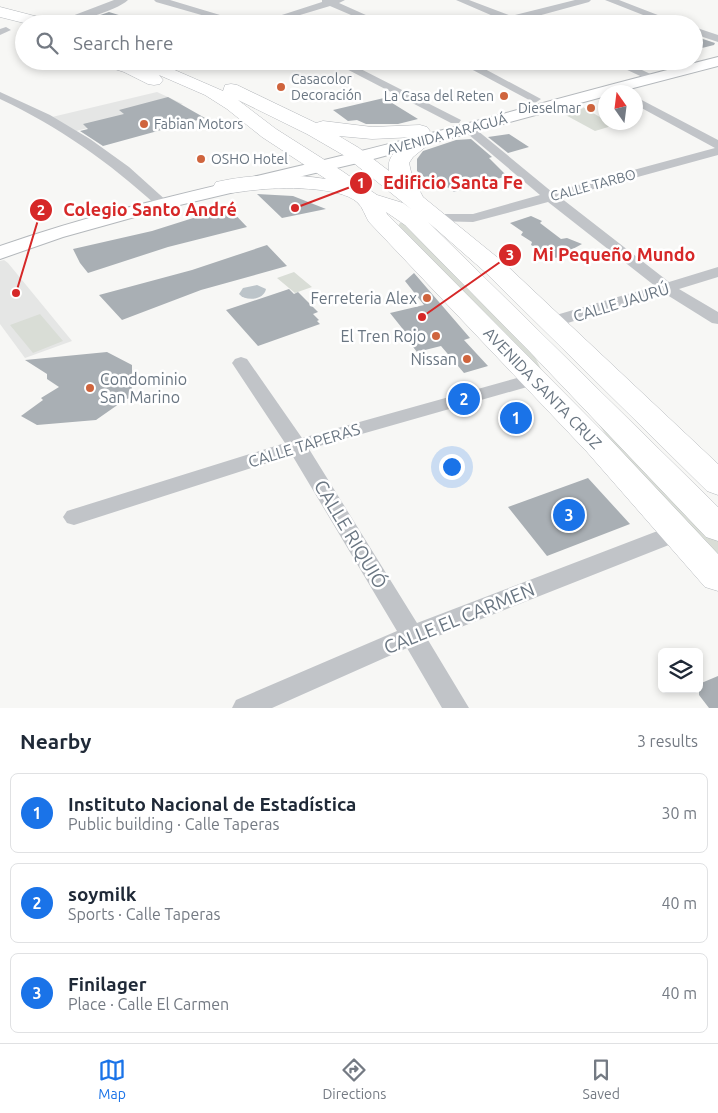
<!DOCTYPE html>
<meta charset="utf-8">
<style>
:root{--surface:#fff;--page:#f6f6f7;--text:#1f2937;--muted:#747a83;--line:#e0e1e3;--accent:#1a73e8}
body{margin:0;font-family:Ubuntu,sans-serif;background:var(--page);color:var(--text)}
.controls{position:absolute;right:15px;bottom:15px;display:grid;overflow:hidden;border-radius:8px;box-shadow:0 2px 8px #0003}
.controls button{width:45px;height:45px;display:grid;place-items:center;padding:0;border:0;border-bottom:1px solid var(--line);background:var(--surface);color:var(--text);font:25px sans-serif}
.compass{position:absolute;left:598px;top:85px;width:45px;height:45px;border-radius:50%;background:var(--surface);box-shadow:0 2px 8px #0003;rotate:346deg}
.you{position:absolute;left:451px;top:466px;width:18px;height:18px;margin:-12px;border:4px solid #fff;border-radius:50%;background:#1a73e8;box-shadow:0 0 0 8px #1a73e833}
.badge{display:grid;place-items:center;width:32px;height:32px;border-radius:50%;background:var(--accent);color:#fff;font-size:16px;font-weight:700}
.pin{position:absolute;translate:-50% -50%;border:2px solid #fff;box-shadow:0 1px 5px #0006}
.list{margin:0;padding:0;list-style:none}
h2{display:flex;justify-content:space-between;align-items:center;height:65px;margin:0;padding:0 20px;font-size:21px}
h2 small{font-size:16px;font-weight:400;color:var(--muted)}
.list li{display:grid;grid-template-columns:32px 1fr auto;gap:15px;align-items:center;box-sizing:border-box;height:80px;margin:0 10px 10px;padding:0 10px;border:1px solid var(--line);border-radius:8px}
.list b{display:block;font-size:19px;white-space:nowrap}
.list p{margin:0;font-size:16px;white-space:nowrap;color:var(--muted)}
.list em{font-size:16px;font-style:normal;color:var(--muted)}
.icon{flex:none;width:28px;height:28px;fill:none;stroke:currentColor;stroke-width:2;stroke-linecap:round;stroke-linejoin:round}
.map{position:relative;flex:none;width:718px;height:708px;overflow:hidden}
.search{position:absolute;background:var(--surface);box-shadow:0 2px 8px #0003;left:15px;right:15px;top:15px;height:55px;display:flex;align-items:center;gap:12px;box-sizing:border-box;padding:0 18px;border-radius:28px;color:var(--muted);font-size:19px}
.sheet{height:335px;background:var(--surface)}
nav{display:flex;justify-content:space-around;align-items:center;box-sizing:border-box;height:70px;border-top:1px solid var(--line);background:var(--surface);font-size:14px;color:var(--muted)}
nav a{display:grid;justify-items:center;gap:2px}
nav .on{color:var(--accent)}
.map>svg:first-child{display:block}
.built{fill:#e5e6e5}
.green{fill:#d9ddd6}
.water{fill:#bcc4c9}
.building{fill:#a9afb4}
.lines{fill:none;stroke-linecap:round;stroke-linejoin:round}
.secondary-casing{stroke:#b4b8bc;stroke-width:2}
.primary-casing{stroke:#b5b8bc;stroke-width:1}
.street{fill:#c1c4c8;fill-rule:evenodd}
.secondary{fill:#fff;fill-rule:evenodd}
.primary{fill:#fff;fill-rule:evenodd}
.poi-dot{fill:#cf643d;stroke:#fff;stroke-width:2}
.labels{text-anchor:middle;dominant-baseline:central;stroke-width:5;stroke-linejoin:round;paint-order:stroke}
.far-poi-label{font-size:14px;fill:#6a7682;stroke:#fff;text-anchor:start}
.far-street-label{font-size:14px;fill:#6a7682;stroke:#fff}
.poi-label{font-size:16px;fill:#6a7682;stroke:#fff;text-anchor:end}
.street-label{font-size:16px;fill:#6a7682;stroke:#fff}
.near-street-label{font-size:19px;fill:#6a7682;stroke:#fff}
.leader{fill:none;stroke:#d62828;stroke-width:2}
.callout-dot{fill:#d62828;stroke:#fff;stroke-width:2}
.mark-label{font-size:15px;text-anchor:middle;font-weight:bold;fill:#fff}
.callout-label{font-size:18px;text-anchor:middle;font-weight:bold;fill:#d62828;stroke:#fff;stroke-width:5;stroke-linejoin:round;paint-order:stroke}
</style>
<div class="map">
<svg width="718" height="708" viewBox="0 0 718 708">
<rect width="100%" height="100%" fill="#f7f7f5"/>
<path class="built" d="M157,92L183,104L76,131L52,117Z
M4,260L8,263L72,341L25,358L0,324V261Z"/>
<path class="green" d="M581,106L605,120L606,122L615,125L595,131L560,112Z
M400,223H405L531,349L547,381L398,226Z
M294,272L312,287L295,293L277,278Z
M40,314L63,341L33,353L10,325Z
M584,403L718,538V563L635,477Z"/>
<path class="water" d="M257,285L266,289C264,300 246,302 239,294L243,288Z"/>
<path class="building" d="M109,12L135,20V24H92L83,21Z
M694,36L715,43L714,45L694,50Z
M168,97L205,118L103,146L80,131L88,129L83,124L124,114L119,110Z
M384,98L418,119L398,124H366L357,120L348,121L333,110Z
M509,134L529,147L508,153L488,137Z
M471,139L492,157L489,158L507,176L454,192L443,184L436,186L417,171V159L423,151L456,140Z
M257,194L293,196L326,209L282,218Z
M228,207L247,227L168,247L88,273L80,263L73,249L152,231Z
M531,216L542,221L540,223L561,239L567,238L582,244L556,258L531,245L532,242L521,235L523,232L510,223Z
M267,245L287,266L201,290L122,320L99,295L192,270Z
M414,273L470,338L464,340L488,366L464,373L441,346L417,352L403,334L406,333L390,313L424,305L405,281Z
M289,289L294,294L298,292L318,312L313,314L319,320L317,321L320,324L258,346L226,310Z
M107,352L132,365V398L126,399L96,420L37,425L21,416L43,400L41,398L59,387L47,379V374L25,360Z
M588,478L630,524L547,556L508,507Z
M718,676V708H709L699,695V684Z"/>
<g class="lines">
<g class="secondary-casing">
<path id="secondary" d="M718,57V66L618,92H606V96L366,161L167,208L63,237L0,259V246C117,205 237,182 357,152C478,122 597,87 718,57Z"/>
</g>
<g class="primary-casing">
<path id="primary" d="M0,7L54,21L56,24H28L0,17Z
M100,61L132,63L131,61H154L223,91L225,85L231,84L237,85L316,123L323,121L372,127L420,125L427,127L430,131L427,135L431,136L434,140L413,157L409,163L412,176L423,197L503,262L718,464V495L707,491L485,272L428,222L718,507V541L706,537L530,352L405,225L386,212L387,214L609,438L718,554V591L705,587L587,452L369,222C365,216 363,207 357,202C339,186 280,187 255,190C242,191 229,195 216,192L213,187L216,182C252,174 291,173 326,179L262,137L227,109L205,95L159,75L163,80L160,84L154,85L148,84L124,72L102,65ZM238,100L307,134L345,156L411,209L403,203L377,195L342,171L276,129ZM339,136L372,139L415,137C402,145 386,154 389,171L359,148Z"/>
</g>
<path class="street" d="M114,0H128C114,13 60,27 42,23L47,20L72,16Z
M154,0H170L250,24H233L156,2Z
M322,0H345L339,3L386,24H372L330,6L270,24H254L322,2Z
M456,0H469L511,16L575,0H591L589,2L512,23L486,24L500,19Z
M605,0H619L681,24H666Z
M6,27L11,30L0,35V29Z
M694,27L718,35V42L694,34Z
M331,61H345L461,120L459,123H451Z
M456,61H470L541,99L535,103L531,101Z
M608,61H623L661,79L655,82L651,81Z
M0,92L50,115L90,139L129,167L169,203L162,207L157,206C109,162 59,127 0,99Z
M636,97L718,140V155L561,198L669,282L718,267V277L679,289L718,312V324L712,323L664,293L558,326H546L544,322L546,318L655,286L548,202L473,222L432,221L430,218L432,215L437,214H473L540,195L462,129L468,125L472,126L552,192L715,148L636,105Z
M241,357L247,359L302,438L535,373L541,375L544,379L541,383L309,449L417,623L668,527L676,525L684,527L687,533L684,539L428,640L469,708H442L407,648L272,708H232L236,700L397,631L292,455L74,525L67,523L63,517L67,511L285,443L232,363L235,359Z"/>
<use href="#secondary" class="secondary"/>
<use href="#primary" class="primary"/>
</g>
<g class="poi-dot">
<circle cx="281" cy="87" r="5"/>
<circle cx="504" cy="96" r="5"/>
<circle cx="591" cy="108" r="5"/>
<circle cx="144" cy="124" r="5"/>
<circle cx="201" cy="159" r="5"/>
<circle cx="427" cy="298" r="5"/>
<circle cx="436" cy="336" r="5"/>
<circle cx="467" cy="359" r="5"/>
<circle cx="90" cy="388" r="5"/>
</g>
<g class="labels">
<g class="far-poi-label">
<text x="291" y="79">Casacolor<tspan x="291" dy="16">Decoración</tspan></text>
<text x="494" y="96" text-anchor="end">La Casa del Reten</text>
<text x="581" y="108" text-anchor="end">Dieselmar</text>
<text x="154" y="124">Fabian Motors</text>
<text x="211" y="159">OSHO Hotel</text>
</g>
<g class="far-street-label">
<text transform="translate(447 134) rotate(-15)">AVENIDA PARAGUÁ</text>
<text transform="translate(593 185) rotate(-15)">CALLE TARBO</text>
</g>
<g class="poi-label">
<text x="417" y="298">Ferreteria Alex</text>
<text x="426" y="336">El Tren Rojo</text>
<text x="457" y="359">Nissan</text>
<text x="100" y="379" text-anchor="start">Condominio<tspan x="100" dy="18">San Marino</tspan></text>
</g>
<g class="street-label">
<text transform="translate(621 302) rotate(-17)">CALLE JAURÚ</text>
<text transform="translate(543 388) rotate(46)">AVENIDA SANTA CRUZ</text>
<text transform="translate(304 445) rotate(-17)">CALLE TAPERAS</text>
</g>
<g class="near-street-label">
<text transform="translate(351 534) rotate(59)">CALLE RIQUIÓ</text>
<text transform="translate(459 618) rotate(-22)">CALLE EL CARMEN</text>
</g>
</g>
<path class="leader" d="M295 208L361 183M16 293L41 210M422 317L510 255"/>
<g class="callout-dot">
<circle cx="295" cy="208" r="5"/>
<circle cx="16" cy="293" r="5"/>
<circle cx="422" cy="317" r="5"/>
<circle cx="361" cy="183" r="12"/>
<circle cx="41" cy="210" r="12"/>
<circle cx="510" cy="255" r="12"/>
</g>
<g class="mark-label">
<text x="361" y="188">1</text>
<text x="41" y="215">2</text>
<text x="510" y="260">3</text>
</g>
<g class="callout-label">
<text x="453" y="189">Edificio Santa Fe</text>
<text x="150" y="216">Colegio Santo André</text>
<text x="614" y="261">Mi Pequeño Mundo</text>
</g>
</svg>
<div class="controls">
<button><svg class="icon" aria-label="layers" viewBox="0 0 24 24"><path d="M12 4l9 5-9 5-9-5zM3 14l9 5 9-5"/></svg></button>
</div>
<svg class="compass" viewBox="-18 -18 36 36"><path d="M0-13l5 13h-10z" fill="#e53935"/><path d="M0 13l5-13h-10z" fill="#747a83"/></svg>
<div class="you"></div>
<div class="pin badge" style="left:516px;top:418px">1</div>
<div class="pin badge" style="left:464px;top:399px">2</div>
<div class="pin badge" style="left:569px;top:515px">3</div>
<div class="search"><svg class="icon" aria-label="search" viewBox="0 0 24 24"><circle cx="10" cy="10" r="6"/><path d="M15 15l6 6"/></svg>Search here</div>
</div>
<section class="sheet">
<h2>Nearby<small>3 results</small></h2>
<ul class="list">
<li><span class="badge">1</span><div><b>Instituto Nacional de Estadística</b><p>Public building · Calle Taperas</p></div><em>30 m</em></li>
<li><span class="badge">2</span><div><b>soymilk</b><p>Sports · Calle Taperas</p></div><em>40 m</em></li>
<li><span class="badge">3</span><div><b>Finilager</b><p>Place · Calle El Carmen</p></div><em>40 m</em></li>
</ul>
</section>
<nav>
<a class="on"><svg class="icon" aria-label="map" viewBox="0 0 24 24"><path d="M3 6l6-2 6 2 6-2v14l-6 2-6-2-6 2zM9 4v14M15 6v14"/></svg>Map</a>
<a><svg class="icon" aria-label="directions" viewBox="0 0 24 24"><path d="M12 3l9 9-9 9-9-9zM9 14v-3h6M13 9l2 2-2 2"/></svg>Directions</a>
<a><svg class="icon" aria-label="saved" viewBox="0 0 24 24"><path d="M7 4h10v16l-5-4-5 4z"/></svg>Saved</a>
</nav>
